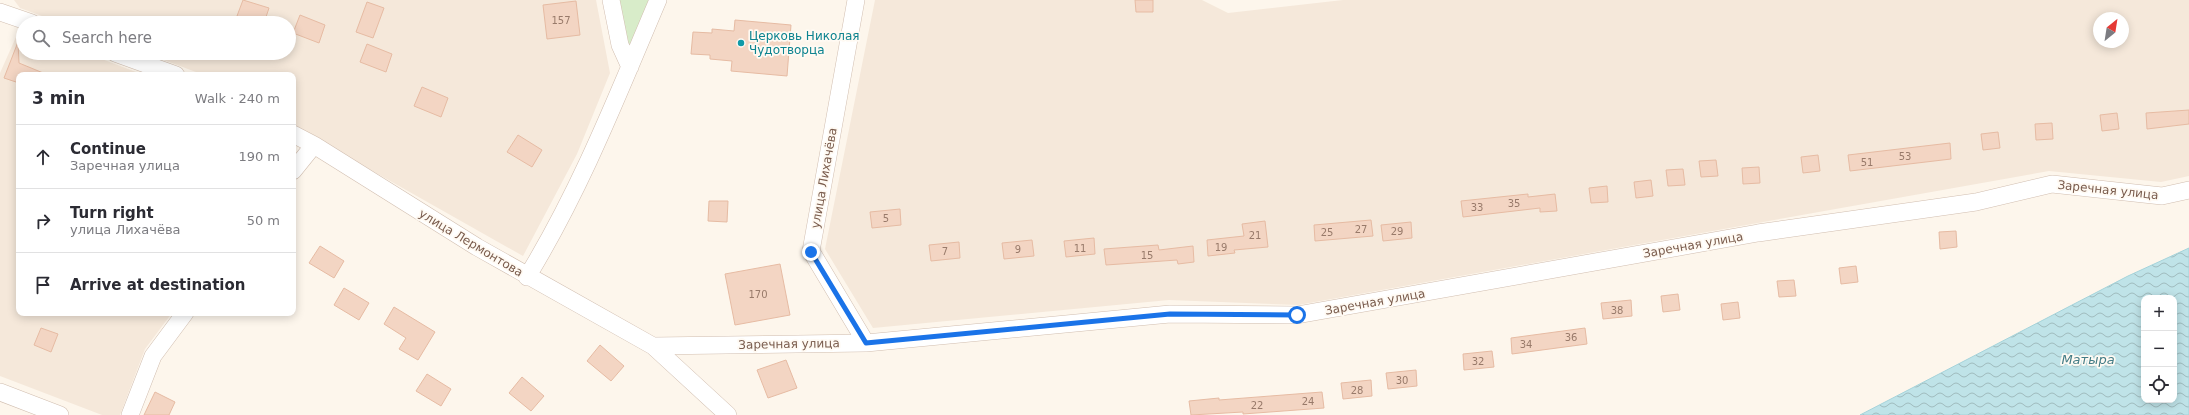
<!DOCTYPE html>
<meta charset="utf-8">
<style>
:root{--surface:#fff;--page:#f7f7f7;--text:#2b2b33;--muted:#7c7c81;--line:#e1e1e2}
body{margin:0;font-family:"DejaVu Sans",sans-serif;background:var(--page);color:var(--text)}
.controls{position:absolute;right:12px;bottom:12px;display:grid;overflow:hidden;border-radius:8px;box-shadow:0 2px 10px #0003}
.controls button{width:36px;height:36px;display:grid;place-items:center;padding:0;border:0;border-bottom:1px solid var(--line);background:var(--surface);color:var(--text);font:20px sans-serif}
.compass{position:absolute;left:2093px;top:12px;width:36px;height:36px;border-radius:50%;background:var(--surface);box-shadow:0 2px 10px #0003;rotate:30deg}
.stop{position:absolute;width:12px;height:12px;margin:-9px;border:3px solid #1a73e8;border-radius:50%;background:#fff}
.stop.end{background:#1a73e8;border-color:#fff;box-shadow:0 1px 4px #0008}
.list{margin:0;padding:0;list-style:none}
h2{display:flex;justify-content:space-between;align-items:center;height:52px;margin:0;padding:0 16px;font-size:17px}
h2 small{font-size:13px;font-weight:400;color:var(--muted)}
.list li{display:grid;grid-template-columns:26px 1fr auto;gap:12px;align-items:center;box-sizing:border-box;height:64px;padding:0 16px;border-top:1px solid var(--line)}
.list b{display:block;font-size:15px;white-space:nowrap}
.list p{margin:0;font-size:13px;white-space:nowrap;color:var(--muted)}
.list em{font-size:13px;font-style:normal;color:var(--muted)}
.icon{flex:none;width:22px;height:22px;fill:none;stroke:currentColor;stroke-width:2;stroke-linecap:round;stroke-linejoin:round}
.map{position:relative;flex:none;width:2189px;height:415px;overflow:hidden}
.search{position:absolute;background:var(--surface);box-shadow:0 2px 10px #0003;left:16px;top:16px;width:280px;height:44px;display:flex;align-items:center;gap:10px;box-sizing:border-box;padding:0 14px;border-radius:22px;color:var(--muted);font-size:15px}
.panel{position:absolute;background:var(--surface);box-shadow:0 2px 10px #0003;left:16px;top:72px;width:280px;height:244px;border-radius:8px}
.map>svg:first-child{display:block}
.residential{fill:#f5e8da;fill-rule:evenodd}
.grass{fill:#d8ecc9}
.water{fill:url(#water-waves);stroke:#a5d3da;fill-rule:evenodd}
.building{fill:#f3d5c3;stroke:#e6bba3}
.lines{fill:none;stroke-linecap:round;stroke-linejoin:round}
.minor-casing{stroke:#d1beb0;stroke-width:18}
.minor{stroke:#fff;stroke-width:17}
.route{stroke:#1a73e8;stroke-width:5}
.culture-dot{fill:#0f9aa8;stroke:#fffaf3;stroke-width:1.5}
.labels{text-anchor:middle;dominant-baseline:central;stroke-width:3.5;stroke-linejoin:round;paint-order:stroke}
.number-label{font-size:10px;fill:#987a6a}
.culture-label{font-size:12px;fill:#0d838f;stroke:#fffaf3;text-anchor:start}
.street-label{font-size:12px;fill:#7a5c4d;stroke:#fffaf3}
.water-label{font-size:13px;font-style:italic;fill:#437c86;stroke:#fffaf3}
</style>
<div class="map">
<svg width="2189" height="415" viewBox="0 0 2189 415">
<defs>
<pattern id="water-waves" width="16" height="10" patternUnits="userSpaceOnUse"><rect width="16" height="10" fill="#bfe3e8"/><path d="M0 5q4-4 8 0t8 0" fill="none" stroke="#a0bbbe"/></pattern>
</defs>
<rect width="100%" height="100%" fill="#fdf6ec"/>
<path class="residential" d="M14,0H596L610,73L577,154L523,256L293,126V75H204L145,53H289V23H61L20,8Z
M875,0H1202L1228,13L1343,0H2189V176L2161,182L2049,171L1298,305L1169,300L873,328L825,249ZM2099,18H2123V42H2099Z
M20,28L23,29V53H86L144,75H19V313H172L145,349L120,415H102L0,376V73Z"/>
<path class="grass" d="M615,0H653L633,48L626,45Z"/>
<path class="water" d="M2189,248V415H1860L2128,276ZM2144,298H2174V400H2144Z"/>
<path class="building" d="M243,0L269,8L264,23H255L237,16Z
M1135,0H1153V12H1136Z
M576,1L580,35L547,39L543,5Z
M367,2L384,8L373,38L356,32Z
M300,15L325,25L319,43L293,33Z
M735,20L791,25L787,76L731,71L732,61L710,59V55L691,54L693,32L712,33V29L734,31Z
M18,42L19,63L48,75H19V83L4,78Z
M367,44L392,54L386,72L360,62Z
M422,87L448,98L441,117L414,106Z
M2189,110V124L2147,129L2146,113Z
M2117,113L2119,129L2102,131L2100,115Z
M2052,123L2053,139L2036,140L2035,124Z
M1998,132L2000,148L1983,150L1981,134Z
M518,135L542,150L532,167L507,152Z
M1950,143L1951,159L1850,171L1848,155Z
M1818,155L1820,171L1803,173L1801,157Z
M1716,160L1718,176L1701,177L1699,161Z
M1759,167L1760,183L1743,184L1742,168Z
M1683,169L1685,185L1668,186L1666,170Z
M1651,180L1653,196L1636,198L1634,182Z
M1607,186L1608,202L1591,203L1589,188Z
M1528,194V197L1555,194L1557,211L1540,212V208L1463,217L1461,201Z
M709,201H728L727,222L708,221Z
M900,209L901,225L872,228L870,212Z
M1371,220L1373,236L1315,241L1314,225Z
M1265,221L1268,247L1234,250L1235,253L1208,256L1207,240L1244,236L1242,224Z
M1411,222L1412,238L1383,241L1381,225Z
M1956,231L1957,247L1940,249L1939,232Z
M1094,238L1095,254L1066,257L1064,241Z
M1032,240L1034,256L1004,259L1002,243Z
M959,242L960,258L931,261L929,245Z
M1158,245L1159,250L1193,246L1194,262L1178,264L1177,260L1106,265L1104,249Z
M320,246L344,261L334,278L309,263Z
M780,264L790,315L735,325L725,274Z
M1856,266L1858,282L1841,284L1839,268Z
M1794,280L1796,296L1779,297L1777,281Z
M344,288L369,303L359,320L334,305Z
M1678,294L1680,310L1663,312L1661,296Z
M1631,300L1632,316L1603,319L1601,303Z
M1738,302L1740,318L1723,320L1721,304Z
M394,307L435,332L418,360L399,349L406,338L384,324Z
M41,328L58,334L51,352L34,345Z
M1585,328L1587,344L1512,354L1511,338Z
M600,345L624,366L611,381L587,361Z
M1492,351L1494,367L1464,370L1463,354Z
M786,360L797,388L768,398L757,370Z
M1416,370L1417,386L1388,389L1386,373Z
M427,374L451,389L441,406L416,391Z
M522,377L544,396L531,411L509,393Z
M1371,380L1372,396L1343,399L1341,383Z
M155,392L175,402L169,415H144Z
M1322,392L1324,408L1243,414V412L1191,415L1189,401L1219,398V400Z"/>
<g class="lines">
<g class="minor-casing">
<path id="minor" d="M611,0L620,45L630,67
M856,0L811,251L866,343
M0,12L32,23
M115,53L176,75
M293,134L314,145L477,247L653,346L728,415
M293,171L314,145
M527,277C581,189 618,94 658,0
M653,346L866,343L1170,314L1297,315L1758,233L1976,202L2052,184L2162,196L2189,190
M0,392L60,415
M130,415L153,356L185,313"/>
</g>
<use href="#minor" class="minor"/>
</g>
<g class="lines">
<path class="route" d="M811,252L866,343L1170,314L1297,315"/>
</g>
<circle class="culture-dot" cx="741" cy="43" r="4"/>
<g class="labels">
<g class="number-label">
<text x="561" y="20">157</text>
<text x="1905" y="156">53</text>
<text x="1867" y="162">51</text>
<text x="1514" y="203">35</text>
<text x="1477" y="207">33</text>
<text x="886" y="218">5</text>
<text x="1361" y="229">27</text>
<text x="1397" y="231">29</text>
<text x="1327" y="232">25</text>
<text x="1255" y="235">21</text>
<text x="1221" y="247">19</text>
<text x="1080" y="248">11</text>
<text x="1018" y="249">9</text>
<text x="945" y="251">7</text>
<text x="1147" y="255">15</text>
<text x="758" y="294">170</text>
<text x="1617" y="310">38</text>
<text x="1571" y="337">36</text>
<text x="1526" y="344">34</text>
<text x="1478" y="361">32</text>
<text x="1402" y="380">30</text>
<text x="1357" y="390">28</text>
<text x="1308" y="401">24</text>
<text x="1257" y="405">22</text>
</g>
<g class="culture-label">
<text x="749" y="36">Церковь Николая<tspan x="749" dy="14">Чудотворца</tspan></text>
</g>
<g class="street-label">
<text transform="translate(824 178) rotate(-80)">улица Лихачёва</text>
<text transform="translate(2108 190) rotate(6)">Заречная улица</text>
<text transform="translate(471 243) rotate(31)">улица Лермонтова</text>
<text transform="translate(1693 245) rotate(-10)">Заречная улица</text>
<text transform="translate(1375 302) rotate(-10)">Заречная улица</text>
<text transform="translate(789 344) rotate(-1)">Заречная улица</text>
</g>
<g class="water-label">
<text x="2088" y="359">Матыра</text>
</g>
</g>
</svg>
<div class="controls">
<button>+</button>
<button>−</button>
<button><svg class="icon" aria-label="locate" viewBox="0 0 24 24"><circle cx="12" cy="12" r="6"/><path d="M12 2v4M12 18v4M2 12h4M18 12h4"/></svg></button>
</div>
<svg class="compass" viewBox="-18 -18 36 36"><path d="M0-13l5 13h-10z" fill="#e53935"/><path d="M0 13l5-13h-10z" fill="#7c7c81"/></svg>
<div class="stop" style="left:1297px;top:315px"></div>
<div class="stop end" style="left:811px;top:252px"></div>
<div class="search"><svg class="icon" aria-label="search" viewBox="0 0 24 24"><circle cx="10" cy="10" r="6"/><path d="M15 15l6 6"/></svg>Search here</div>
<section class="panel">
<h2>3 min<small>Walk · 240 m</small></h2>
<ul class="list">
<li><svg class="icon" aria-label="ahead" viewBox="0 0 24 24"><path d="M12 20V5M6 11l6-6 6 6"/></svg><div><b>Continue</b><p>Заречная улица</p></div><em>190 m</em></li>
<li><svg class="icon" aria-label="right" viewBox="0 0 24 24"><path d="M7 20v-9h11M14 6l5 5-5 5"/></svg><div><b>Turn right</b><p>улица Лихачёва</p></div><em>50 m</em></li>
<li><svg class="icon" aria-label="arrive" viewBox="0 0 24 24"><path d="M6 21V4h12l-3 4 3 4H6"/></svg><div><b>Arrive at destination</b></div></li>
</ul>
</section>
</div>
